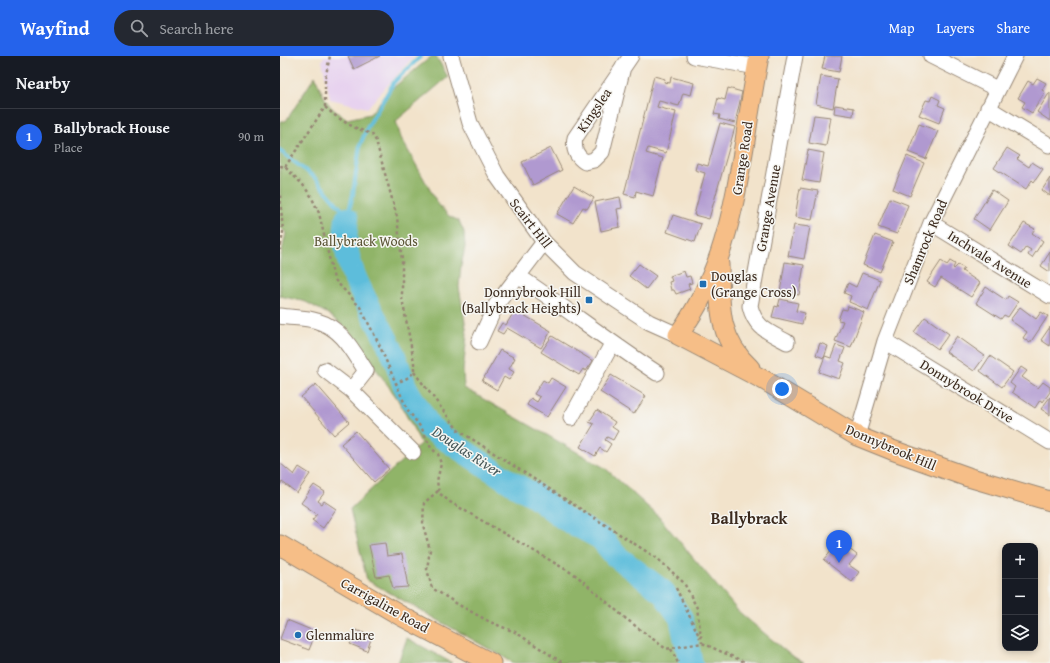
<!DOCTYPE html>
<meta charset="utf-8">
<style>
:root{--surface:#171b24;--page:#242831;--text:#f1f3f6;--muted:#9ea1a6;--line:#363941;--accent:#2563eb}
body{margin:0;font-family:"Gentium Book Plus",serif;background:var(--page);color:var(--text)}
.controls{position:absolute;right:12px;bottom:12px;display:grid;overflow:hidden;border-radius:8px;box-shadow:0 2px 6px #0003}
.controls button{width:36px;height:36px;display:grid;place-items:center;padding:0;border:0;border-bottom:1px solid var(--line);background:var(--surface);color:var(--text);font:20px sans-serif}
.you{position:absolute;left:502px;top:333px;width:14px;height:14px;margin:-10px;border:3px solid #fff;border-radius:50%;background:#1a73e8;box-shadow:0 0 0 6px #1a73e833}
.badge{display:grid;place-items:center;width:26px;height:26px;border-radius:50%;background:var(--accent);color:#fff;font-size:13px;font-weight:700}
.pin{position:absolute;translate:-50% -33px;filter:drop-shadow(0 1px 2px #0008)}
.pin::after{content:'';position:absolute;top:21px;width:14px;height:12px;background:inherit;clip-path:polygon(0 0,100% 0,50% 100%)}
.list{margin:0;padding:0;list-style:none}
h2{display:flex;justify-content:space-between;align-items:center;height:52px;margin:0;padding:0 16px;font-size:17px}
h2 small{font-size:13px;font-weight:400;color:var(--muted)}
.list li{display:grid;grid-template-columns:26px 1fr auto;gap:12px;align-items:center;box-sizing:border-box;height:56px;padding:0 16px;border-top:1px solid var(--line)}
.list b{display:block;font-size:15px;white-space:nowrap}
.list p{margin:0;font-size:13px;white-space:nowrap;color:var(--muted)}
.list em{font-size:13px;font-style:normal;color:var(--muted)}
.icon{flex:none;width:22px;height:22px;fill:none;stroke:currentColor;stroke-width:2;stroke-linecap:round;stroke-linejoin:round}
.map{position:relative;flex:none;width:770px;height:607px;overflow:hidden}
header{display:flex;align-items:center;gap:24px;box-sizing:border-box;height:56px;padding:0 20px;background:var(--accent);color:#fff}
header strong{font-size:19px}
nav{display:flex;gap:22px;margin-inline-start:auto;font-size:14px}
.search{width:280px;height:36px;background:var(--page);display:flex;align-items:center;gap:10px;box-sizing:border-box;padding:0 14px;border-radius:22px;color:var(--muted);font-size:15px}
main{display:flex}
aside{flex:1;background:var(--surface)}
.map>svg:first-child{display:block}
.built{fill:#e7d2ef}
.forest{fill:#90b468;stroke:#666f43}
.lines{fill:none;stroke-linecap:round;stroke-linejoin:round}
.stream{stroke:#5dbddb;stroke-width:4}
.river{stroke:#5dbddb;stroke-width:24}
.building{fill:#b099d0}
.minor-casing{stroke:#968674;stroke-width:17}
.major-casing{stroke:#968674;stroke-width:21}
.path{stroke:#968674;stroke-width:2.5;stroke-dasharray:3 3;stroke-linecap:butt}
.minor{stroke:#fff;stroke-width:15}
.major{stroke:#f6be87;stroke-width:19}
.poi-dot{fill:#1f6fb2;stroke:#f6f6f2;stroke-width:1.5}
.labels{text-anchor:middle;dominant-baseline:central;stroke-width:3;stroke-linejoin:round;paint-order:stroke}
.street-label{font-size:14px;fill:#3b2a1e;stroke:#f6f6f2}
.park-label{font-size:14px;fill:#5a5434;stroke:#f6f6f2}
.poi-label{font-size:14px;fill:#3b2a1e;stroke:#f6f6f2;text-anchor:start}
.water-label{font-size:15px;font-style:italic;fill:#455657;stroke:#f6f6f2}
.quarter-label{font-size:16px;font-weight:bold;fill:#3b2a1e;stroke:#f6f6f2}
</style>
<header>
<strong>Wayfind</strong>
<div class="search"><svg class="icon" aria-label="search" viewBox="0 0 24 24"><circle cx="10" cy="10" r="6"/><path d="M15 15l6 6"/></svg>Search here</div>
<nav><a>Map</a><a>Layers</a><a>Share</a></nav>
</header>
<main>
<aside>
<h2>Nearby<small></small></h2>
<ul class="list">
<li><span class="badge">1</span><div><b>Ballybrack House</b><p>Place</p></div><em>90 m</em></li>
</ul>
</aside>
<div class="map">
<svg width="770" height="607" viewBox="0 0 770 607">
<rect width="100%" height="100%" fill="#f6f6f2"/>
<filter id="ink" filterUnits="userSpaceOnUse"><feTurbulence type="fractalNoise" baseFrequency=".025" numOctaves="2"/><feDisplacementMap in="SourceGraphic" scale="8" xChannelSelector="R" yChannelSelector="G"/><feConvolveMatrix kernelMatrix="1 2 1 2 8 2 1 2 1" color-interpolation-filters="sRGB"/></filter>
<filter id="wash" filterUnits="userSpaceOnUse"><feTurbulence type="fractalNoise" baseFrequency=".012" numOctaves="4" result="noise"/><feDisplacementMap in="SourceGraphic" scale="16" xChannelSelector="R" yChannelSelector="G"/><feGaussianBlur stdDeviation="0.9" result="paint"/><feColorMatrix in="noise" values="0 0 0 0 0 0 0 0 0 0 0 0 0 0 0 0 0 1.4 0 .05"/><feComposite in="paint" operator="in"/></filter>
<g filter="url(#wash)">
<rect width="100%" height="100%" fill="#f2e3cb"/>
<path class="built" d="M44,0H134L87,52L50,43L42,5Z"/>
<path class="forest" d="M152,0H156L168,21L116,65L121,82L158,148L169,160L179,165L184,176L185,191L181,210L179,231L187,278L183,315L184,332L325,412L378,460L458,555L509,598L524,607H234L87,524L70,453L141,387L117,342L68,274L48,258L26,246L0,240V205L6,177L0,171V65H6L35,20C44,41 46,51 67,63L90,58L108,36Z
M127,582L172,607H118Z"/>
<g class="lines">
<path class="stream" d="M0,95L34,121L65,157L66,162
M67,163L73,138L80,89L88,70L114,26L141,0"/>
<path class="river" d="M67,163C58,211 92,251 111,293C117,305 120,318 125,330C132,345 143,357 149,372L232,427L254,439L285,463L321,482L336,500L383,536L401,562L411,607"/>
</g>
<g id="blocks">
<path class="building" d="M68,0H100L74,13Z
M545,0H562L559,16L542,13Z
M374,20L385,23L384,26L390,27L391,21L414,27L411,39L403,37L399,50L379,45L377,51L396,56L386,97L368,92L366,97L383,102L373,140L356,135L355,141L344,138Z
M541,20L558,23L553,52L536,48Z
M757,22L766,27L762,34L765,36L752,57L742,51L745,46L738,42L748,25L753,28Z
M448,32L462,36L455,67L439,63L440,59L434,58L438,42L445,44Z
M770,36V65L757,56Z
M652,40L660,44L658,49L665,52L659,67L639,59L646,44L650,45Z
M555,49L574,52L573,60L554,57Z
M534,59L551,61L546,90L529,87Z
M440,67L455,71L429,163L414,159L425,117L415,114L417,107L428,110Z
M639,68L658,75L646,103L628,96Z
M271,92L282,114L253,129L242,106Z
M727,92L740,100L737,103L749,111L752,106L763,113L754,126L752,124L746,133L714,112Z
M528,94L544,97L539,127L522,124Z
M627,100L644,107L630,140L613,133Z
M770,122V140L762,134Z
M294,130L314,142L307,153L303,151L293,167L277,158Z
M520,132L538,135L532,164L515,161Z
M712,134L728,145L710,174L694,163Z
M340,141L342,152L337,153L340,171L321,175L315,146Z
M610,142L628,149L617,178L598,171Z
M393,159L421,168L415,186L387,176Z
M744,167L755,173L752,177L763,185L752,202L748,199L751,194L746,191L741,198L729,190Z
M514,169L530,171L524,203L508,200Z
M595,179L613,186L600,216L583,209Z
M770,196V216L761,210Z
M661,205L667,209L670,205L675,208L673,212L674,213L678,209L684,212L682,215L700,227L691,241L661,222L655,231L647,226Z
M505,206L524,209L519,239L500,236Z
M359,208L376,220L366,233L349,220Z
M404,215L406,221L410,220L412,227L408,228L410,233L396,238L394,234H391L389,226L392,225L390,220Z
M582,217L600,224L588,254L569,246L571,240L564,237L568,227L576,231Z
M706,231L726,244L728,240L738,246L728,261L724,259L721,263L696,247Z
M500,243L518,247L516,255L525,257L522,268L492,261L495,250L498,251Z
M568,250L584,256L571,291L555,285L563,265L558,264L562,253L567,254Z
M740,251L756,263L761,256L768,260L750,287L743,282L747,276L730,264Z
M235,254L271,275L261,292L227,272L223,278L217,275L222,267L226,269Z
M645,261L669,278L658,293L634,276Z
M770,271V290L761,284Z
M272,280L313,305L306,315L303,313L299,319L261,296Z
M677,280L705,300L694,315L666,296Z
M540,287L548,290L544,302L536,299Z
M556,289L565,292L560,305L565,307L559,323L539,316L545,300L551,302Z
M220,294L235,302L229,313L234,316L229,324L224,321L217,334L202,325Z
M710,300L733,316L722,331L700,315Z
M741,311L747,315L742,321L758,332L763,326L770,331V336L763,346L760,344L755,352L732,336L735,331L730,327Z
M331,319L366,340L354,358L320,336Z
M271,322L286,331L267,361L247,349L251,342L257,346L260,341L254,338L263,324L268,327Z
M36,328L69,366L54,379L21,341Z
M770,341V359L761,353Z
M317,354L335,366L332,371L338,375L333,384L327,381L325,384L331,388L326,396L320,392L315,400L300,391L314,368L309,366Z
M76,375L109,413L94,426L61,388Z
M0,407L14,419L19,411L30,418L17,437L2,426L0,429Z
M34,429L45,436L38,445L42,448L44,445L56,453L43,472L32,464L37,458L21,447Z
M559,485L577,499L569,509L579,516L572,526L544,504Z
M105,487L107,500L122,498L128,531L113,532L109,519L96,521L89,489Z
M7,564L36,576L29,594L0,583Z
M76,574L92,580L87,595L70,588Z"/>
</g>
</g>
<g filter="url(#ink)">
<use href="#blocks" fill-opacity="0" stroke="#968674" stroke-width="1"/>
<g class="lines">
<g class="minor-casing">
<path id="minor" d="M171,0L190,67L217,120L264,186L295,217L369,266L398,279
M414,0L477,11
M651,0L717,33
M343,11L322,96L314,104L305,106C296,100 293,93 295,82L351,0
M708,52L769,89
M651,167L770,240
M238,220C285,251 329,286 377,317
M0,260C12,262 26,261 37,265C62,272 73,295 86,315L71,334
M605,285L770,386
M199,286L216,249L264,186
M507,286C489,276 475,272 470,250L515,0
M45,314L71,334L133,396
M291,362L332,288
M577,380L605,285L651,167L735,0"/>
</g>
<g class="major-casing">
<path id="major" d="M479,0C474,28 469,56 465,85C453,156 442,220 398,279L484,324L577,380L612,394L688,421L770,445
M439,208C440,249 437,282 470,312
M0,489L121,560L211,607"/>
</g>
<path class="path" d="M45,51C59,64 73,72 92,78L96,85L117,161L122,204V242L134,306V316L129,321L115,328
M0,110L5,111L23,129L31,140L39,157L54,223L80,251L98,286L127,353L142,373L151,392L158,398L161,408L157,425L159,437L170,446L297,520L345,562L386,593L422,587L467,607
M5,111L45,51V23L50,0
M0,139L3,176L0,194
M134,316L178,374L378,503L404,527L417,552L422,587
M158,435L144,447L143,469L150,494L147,513L152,532L179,549L210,566L235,576L283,607
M396,532L420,582
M391,593L398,607"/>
<use href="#minor" class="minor"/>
<use href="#major" class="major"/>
</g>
</g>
<g class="poi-dot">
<rect x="419" y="224" width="8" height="8" rx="2"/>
<rect x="305" y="240" width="8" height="8" rx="2"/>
<circle cx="18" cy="579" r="4"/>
</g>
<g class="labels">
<g class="street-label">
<text transform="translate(314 54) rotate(-56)">Kingslea</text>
<text transform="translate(462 102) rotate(-81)">Grange Road</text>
<text transform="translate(488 152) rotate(-80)">Grange Avenue</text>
<text transform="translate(251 167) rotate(52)">Scairt Hill</text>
<text transform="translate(645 186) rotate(-67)">Shamrock Road</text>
<text transform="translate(710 203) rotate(32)">Inchvale Avenue</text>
<text transform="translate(687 335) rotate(32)">Donnybrook Drive</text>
<text transform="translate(611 391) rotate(23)">Donnybrook Hill</text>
<text transform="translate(105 549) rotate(29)">Carrigaline Road</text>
</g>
<g class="park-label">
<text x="86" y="185">Ballybrack Woods</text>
</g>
<g class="poi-label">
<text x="431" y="220">Douglas<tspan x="431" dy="16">(Grange Cross)</tspan></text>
<text x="301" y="236" text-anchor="end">Donnybrook Hill<tspan x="301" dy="16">(Ballybrack Heights)</tspan></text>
<text x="26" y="579">Glenmalure</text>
</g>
<g class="water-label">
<text transform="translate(187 395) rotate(33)">Douglas River</text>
</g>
<g class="quarter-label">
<text x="469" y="462">Ballybrack</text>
</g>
</g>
</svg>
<div class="controls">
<button>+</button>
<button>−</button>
<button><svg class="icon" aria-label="layers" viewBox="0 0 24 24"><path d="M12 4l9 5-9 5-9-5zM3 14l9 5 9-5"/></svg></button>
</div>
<div class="you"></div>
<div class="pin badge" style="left:559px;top:507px">1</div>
</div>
</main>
